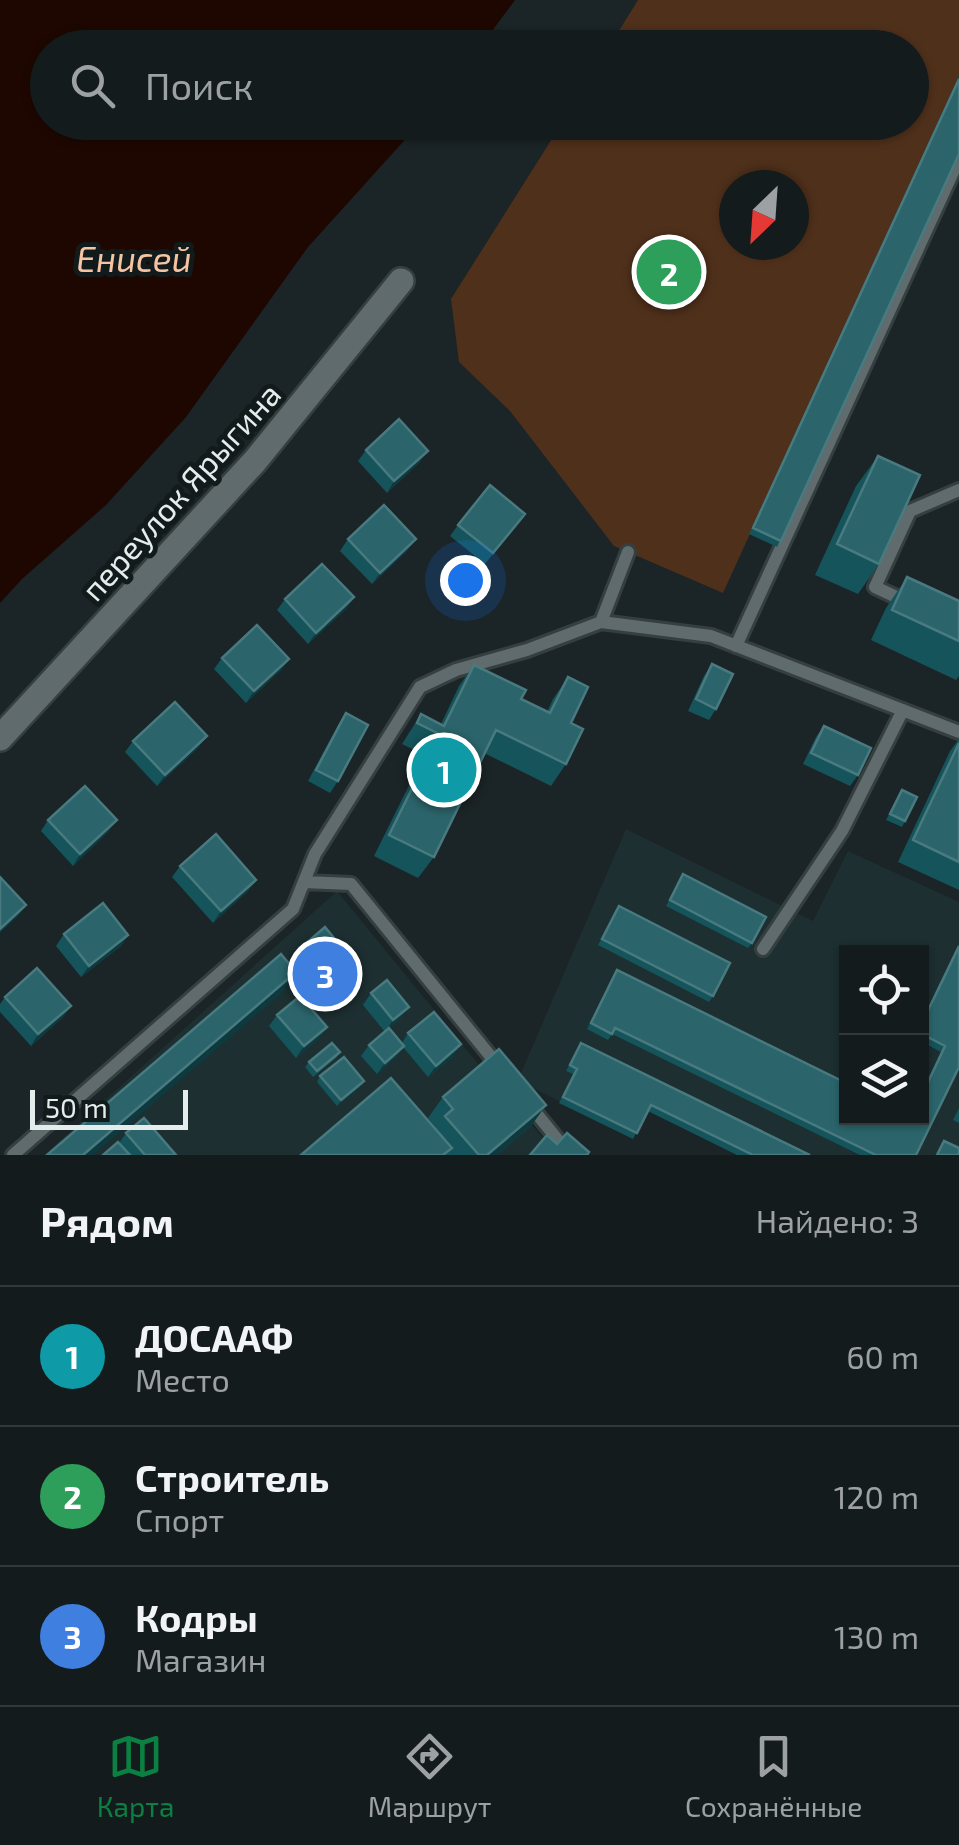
<!DOCTYPE html>
<html lang="ru">
<meta charset="utf-8">
<style>
:root{--surface:#141b1c;--page:#1d2425;--text:#f1f3f6;--muted:#9da1a3;--line:#33393b;--accent:#0b8043}
body{margin:0;font-family:"Exo 2",sans-serif;background:var(--page);color:var(--text)}
.controls{position:absolute;right:30px;bottom:30px;display:grid;overflow:hidden;border-radius:0px;box-shadow:0 2px 8px #0004}
.controls button{width:90px;height:90px;display:grid;place-items:center;padding:0;border:0;border-bottom:2px solid var(--line);background:var(--surface);color:var(--text);font:50px sans-serif}
.compass{position:absolute;left:719px;top:170px;width:90px;height:90px;border-radius:50%;background:var(--surface);box-shadow:0 2px 8px #0004;rotate:205deg}
.scale{position:absolute;left:30px;bottom:25px;width:158px;box-sizing:border-box;padding-left:10px;border:5px solid #e5ecec;border-top:0;font-size:28px;line-height:35px;white-space:nowrap;color:#e5ecec;-webkit-text-stroke:8px #121b1c;paint-order:stroke}
.you{position:absolute;left:465px;top:580px;width:35px;height:35px;margin:-25px;border:8px solid #fff;border-radius:50%;background:#1a73e8;box-shadow:0 0 0 15px #1a73e833}
.badge{display:grid;place-items:center;width:65px;height:65px;border-radius:50%;background:var(--accent);color:#fff;font-size:32px;font-weight:700}
.pin{position:absolute;translate:-50% -50%;border:5px solid #fff;box-shadow:0 2px 10px #0006}
.list{margin:0;padding:0;list-style:none}
h2{display:flex;justify-content:space-between;align-items:center;height:130px;margin:0;padding:0 40px;font-size:42px}
h2 small{font-size:32px;font-weight:400;color:var(--muted)}
.list li{display:grid;grid-template-columns:65px 1fr auto;gap:30px;align-items:center;box-sizing:border-box;height:140px;padding:0 40px;border-top:2px solid var(--line)}
.list b{display:block;font-size:38px;white-space:nowrap}
.list p{margin:0;font-size:32px;white-space:nowrap;color:var(--muted)}
.list em{font-size:32px;font-style:normal;color:var(--muted)}
.icon{flex:none;width:55px;height:55px;fill:none;stroke:currentColor;stroke-width:2;stroke-linecap:round;stroke-linejoin:round}
.map{position:relative;flex:none;width:959px;height:1155px;overflow:hidden}
.search{position:absolute;background:var(--surface);box-shadow:0 2px 8px #0004;left:30px;right:30px;top:30px;height:110px;display:flex;align-items:center;gap:25px;box-sizing:border-box;padding:0 35px;border-radius:55px;color:var(--muted);font-size:38px}
.sheet{height:550px;background:var(--surface)}
nav{display:flex;justify-content:space-around;align-items:center;box-sizing:border-box;height:140px;border-top:2px solid var(--line);background:var(--surface);font-size:28px;color:var(--muted)}
nav a{display:grid;justify-items:center;gap:5px}
nav .on{color:var(--accent)}
.map>svg:first-child{display:block}
.built{fill:#1d2f31;fill-rule:evenodd}
.green{fill:#4f301b;fill-rule:evenodd}
.water{fill:#1e0700}
.lines{fill:none;stroke-linecap:round;stroke-linejoin:round}
.service-casing{stroke:#363f40;stroke-width:18}
.minor-casing{stroke:#363f40;stroke-width:30}
.service{stroke:#606b6d;stroke-width:12}
.minor{stroke:#606b6d;stroke-width:25}
.wall{fill:#15545b}
.shaded-wall{fill:#0e3a3f}
.building{fill:#2b656b;stroke:#487a7f;stroke-width:2.5}
.labels{text-anchor:middle;dominant-baseline:central;stroke-width:10;stroke-linejoin:round;paint-order:stroke}
.street-label{font-size:32px;fill:#e5ecec;stroke:#121b1c}
.water-label{font-size:35px;font-style:italic;fill:#f7c3a3;stroke:#121b1c}
</style>
<div class="map">
<svg width="959" height="1155" viewBox="0 0 959 1155">
<rect width="100%" height="100%" fill="#1b2426"/>
<path class="built" d="M626,829L813,921L848,851L959,902V1155H737L647,1111L633,1139L518,1080ZM846,952H922V1118H846Z
M337,891L484,1071L558,1155H44Z"/>
<path class="green" d="M638,0H959V76L723,593L614,546L510,411L459,362L451,299L562,123L912,122V48L609,47ZM734,185H794V245H734Z"/>
<path class="water" d="M0,0H515L480,47L48,48V122L420,123L308,247L186,417L106,505L22,579L0,603Z"/>
<g class="lines">
<g class="service-casing">
<path id="service" d="M907,602L875,587L910,511L959,490
M601,622L628,552
M736,646L959,159
M304,882L351,884L500,1068
M763,949L842,831L903,710
M528,1103L570,1155
M13,1155L293,909L315,854L420,687L456,670L527,650L601,622L711,636L959,732"/>
</g>
<g class="minor-casing">
<path id="minor" d="M0,738L255,461L401,281"/>
</g>
<use href="#service" class="service"/>
<use href="#minor" class="minor"/>
</g>
<path class="wall" d="M959,76V154L777,547L749,534Z
M366,450L420,462L387,493L358,461Z
M878,456L879,564L858,594L815,575L856,486Z
M525,514L485,564L450,536L458,525Z
M348,539L408,550L372,584L340,551Z
M907,577L959,601V676L956,680L871,640L886,608Z
M354,597L346,609L308,644L277,610L285,599Z
M222,658L289,659L281,670L246,703L214,669Z
M712,664L716,709L709,720L688,711L704,676Z
M474,665L521,699L547,712L553,699L568,677L571,723L566,764L551,786L484,753L434,857L418,878L374,856L424,755L402,744L421,714L441,724L459,686Z
M346,713L338,781L330,793L308,781L338,725Z
M824,726L858,775L850,786L803,764L816,737Z
M959,739V890L898,862L950,751Z
M133,741L199,747L157,786L125,752Z
M902,790L905,821L902,827L886,820Z
M48,820L109,831L73,866L41,831Z
M180,866L256,880L248,891L213,923L172,877Z
M683,874L752,943L748,948L666,906Z
M619,906L713,996L709,1002L598,945Z
M64,934L128,935L121,946L81,977L56,946Z
M959,944V1067L916,1155H860L612,1034L608,1040L587,1029L617,970L846,1118H922V1092L941,1052L922,1042V1020Z
M303,946L344,950L337,961L314,980L295,957Z
M371,993L401,1018L389,1028L402,1043L408,1033L454,1056L428,1077L403,1047L396,1057L377,1074L361,1056L369,1045L385,1032L363,1005Z
M5,997L71,1006L63,1017L31,1046L0,1012V1004Z
M277,1015L327,1027L319,1038L296,1058L269,1026Z
M581,1043L810,1155H737L648,1111L633,1139L559,1103L573,1074L566,1071Z
M340,1052L336,1058L313,1077L305,1067L309,1062Z
M320,1076L360,1087L337,1106L317,1082Z
M443,1097L546,1105L531,1126L497,1155H301L436,1129V1128L428,1118Z
M959,1108V1123L953,1120Z
M126,1133L176,1155H103L119,1143Z"/>
<path class="shaded-wall" d="M428,451L420,462L387,493L394,481Z
M416,539L408,550L372,584L380,573Z
M354,597L346,609L308,644L316,633Z
M289,659L281,670L246,703L254,691Z
M207,736L199,747L157,786L165,775Z
M117,820L109,831L73,866L80,854Z
M256,880L248,891L213,923L221,911Z
M26,905L18,916L0,933V929Z
M128,935L121,946L81,977L89,966Z
M344,950L337,961L314,980L322,969Z
M296,972L281,994L93,1155H83Z
M71,1006L63,1017L31,1046L38,1034Z
M409,1007L401,1018L385,1032L393,1020Z
M327,1027L319,1038L296,1058L304,1046Z
M461,1044L454,1056L428,1077L436,1066Z
M404,1046L396,1057L377,1074L385,1063Z
M364,1081L360,1087L337,1106L341,1100Z
M546,1105L531,1126L497,1155H487Z"/>
<path class="building" d="M959,79V154L781,541L753,528Z
M399,419L428,451L394,481L366,450Z
M878,456L920,475L879,564L837,544Z
M490,485L525,514L493,553L458,525Z
M384,505L416,539L380,573L348,539Z
M322,564L354,597L316,633L285,599Z
M907,577L959,601V641L892,610Z
M257,625L289,659L254,691L222,658Z
M712,664L733,674L716,709L696,699Z
M474,665L526,690L521,699L550,713L568,677L588,687L571,723L583,729L566,764L496,730L434,857L389,835L439,734L417,723L421,714L444,726Z
M175,702L207,736L165,775L133,741Z
M346,713L368,725L338,781L316,770Z
M824,726L871,748L858,775L811,753Z
M959,743V862L913,840Z
M85,786L117,820L80,854L48,820Z
M902,790L917,797L905,821L890,814Z
M216,834L256,880L221,911L180,866Z
M683,874L766,917L752,943L670,900Z
M0,877L26,905L0,929Z
M103,903L128,935L89,966L64,934Z
M619,906L730,963L713,996L602,939Z
M325,927L344,950L322,969L303,946Z
M959,946V1067L916,1155H876L615,1028L612,1034L591,1023L617,970L846,1083V1118H922V1095L945,1046L922,1034V1023Z
M281,954L296,972L83,1155H47Z
M37,968L71,1006L38,1034L5,997Z
M387,980L409,1007L393,1020L371,993Z
M300,996L327,1027L304,1046L277,1015Z
M434,1012L461,1044L436,1066L408,1033Z
M389,1028L404,1046L385,1063L369,1045Z
M332,1043L340,1052L317,1071L309,1062Z
M581,1043L810,1155H753L651,1105L637,1133L563,1097L577,1069L570,1065Z
M499,1049L546,1105L487,1155H479L445,1116L453,1109L443,1097Z
M344,1057L364,1081L341,1100L320,1076Z
M391,1078L452,1148L443,1155H301Z
M144,1118L176,1155H145L126,1133Z
M567,1133L589,1152L587,1155H530L547,1135L557,1144Z
M944,1141L959,1148V1155H937Z
M118,1142L130,1155H103Z"/>
<g class="labels">
<g class="street-label">
<text transform="translate(180 491) rotate(-48)">переулок Ярыгина</text>
</g>
<g class="water-label">
<text x="134" y="258">Енисей</text>
</g>
</g>
</svg>
<div class="controls">
<button><svg class="icon" aria-label="locate" viewBox="0 0 24 24"><circle cx="12" cy="12" r="6"/><path d="M12 2v4M12 18v4M2 12h4M18 12h4"/></svg></button>
<button><svg class="icon" aria-label="layers" viewBox="0 0 24 24"><path d="M12 4l9 5-9 5-9-5zM3 14l9 5 9-5"/></svg></button>
</div>
<svg class="compass" viewBox="-18 -18 36 36"><path d="M0-13l5 13h-10z" fill="#e53935"/><path d="M0 13l5-13h-10z" fill="#9da1a3"/></svg>
<div class="scale">50 m</div>
<div class="you"></div>
<div class="pin badge" style="left:444px;top:770px;background:#0f9aa8">1</div>
<div class="pin badge" style="left:669px;top:272px;background:#2e9e5b">2</div>
<div class="pin badge" style="left:325px;top:974px;background:#3f7fe0">3</div>
<div class="search"><svg class="icon" aria-label="search" viewBox="0 0 24 24"><circle cx="10" cy="10" r="6"/><path d="M15 15l6 6"/></svg>Поиск</div>
</div>
<section class="sheet">
<h2>Рядом<small>Найдено: 3</small></h2>
<ul class="list">
<li><span class="badge" style="background:#0f9aa8">1</span><div><b>ДОСААФ</b><p>Место</p></div><em>60 m</em></li>
<li><span class="badge" style="background:#2e9e5b">2</span><div><b>Строитель</b><p>Спорт</p></div><em>120 m</em></li>
<li><span class="badge" style="background:#3f7fe0">3</span><div><b>Кодры</b><p>Магазин</p></div><em>130 m</em></li>
</ul>
</section>
<nav>
<a class="on"><svg class="icon" aria-label="map" viewBox="0 0 24 24"><path d="M3 6l6-2 6 2 6-2v14l-6 2-6-2-6 2zM9 4v14M15 6v14"/></svg>Карта</a>
<a><svg class="icon" aria-label="directions" viewBox="0 0 24 24"><path d="M12 3l9 9-9 9-9-9zM9 14v-3h6M13 9l2 2-2 2"/></svg>Маршрут</a>
<a><svg class="icon" aria-label="saved" viewBox="0 0 24 24"><path d="M7 4h10v16l-5-4-5 4z"/></svg>Сохранённые</a>
</nav>
